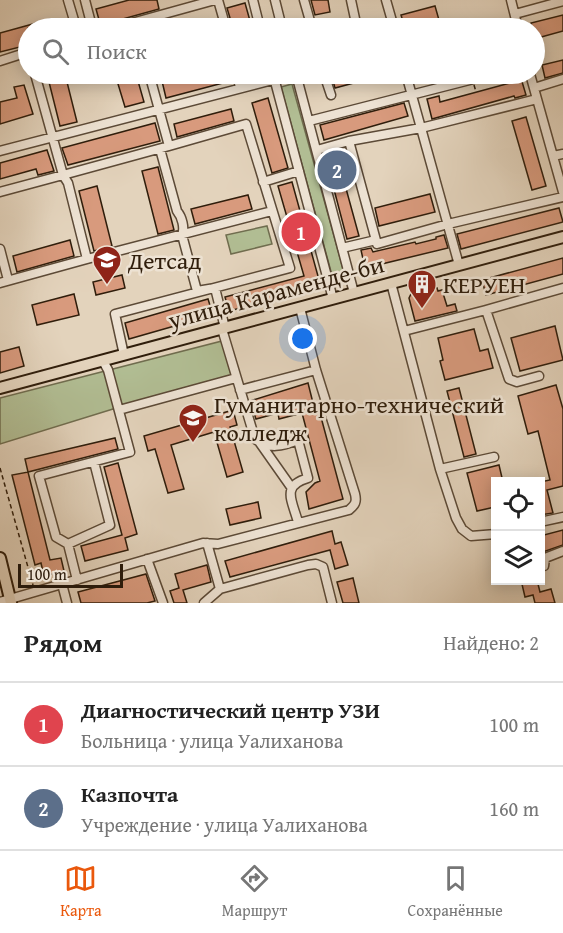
<!DOCTYPE html>
<html lang="ru">
<meta charset="utf-8">
<style>
:root{--surface:#fff;--page:#f2f2f2;--text:#222;--muted:#767676;--line:#e0e0e0;--accent:#ea580c}
body{margin:0;font-family:"Gentium Book Plus",serif;background:var(--page);color:var(--text)}
.controls{position:absolute;right:18px;bottom:18px;display:grid;overflow:hidden;border-radius:0px;box-shadow:0 3px 15px #0003}
.controls button{width:54px;height:54px;display:grid;place-items:center;padding:0;border:0;border-bottom:2px solid var(--line);background:var(--surface);color:var(--text);font:30px sans-serif}
.scale{position:absolute;left:18px;bottom:15px;width:105px;box-sizing:border-box;padding-left:6px;border:3px solid #2f1d0b;border-top:0;font-size:16px;line-height:21px;white-space:nowrap;color:#2f1d0b;-webkit-text-stroke:4px #ede2d3;paint-order:stroke}
.you{position:absolute;left:303px;top:339px;width:21px;height:21px;margin:-15px;border:4px solid #fff;border-radius:50%;background:#1a73e8;box-shadow:0 0 0 9px #1a73e833}
.badge{display:grid;place-items:center;width:39px;height:39px;border-radius:50%;background:var(--accent);color:#fff;font-size:20px;font-weight:700}
.pin{position:absolute;translate:-50% -50%;border:3px solid #fff;box-shadow:0 2px 6px #0006}
.list{margin:0;padding:0;list-style:none}
h2{display:flex;justify-content:space-between;align-items:center;height:78px;margin:0;padding:0 24px;font-size:26px}
h2 small{font-size:20px;font-weight:400;color:var(--muted)}
.list li{display:grid;grid-template-columns:39px 1fr auto;gap:18px;align-items:center;box-sizing:border-box;height:84px;padding:0 24px;border-top:2px solid var(--line)}
.list b{display:block;font-size:22px;white-space:nowrap}
.list p{margin:0;font-size:20px;white-space:nowrap;color:var(--muted)}
.list em{font-size:20px;font-style:normal;color:var(--muted)}
.icon{flex:none;width:33px;height:33px;fill:none;stroke:currentColor;stroke-width:2;stroke-linecap:round;stroke-linejoin:round}
.map{position:relative;flex:none;width:563px;height:603px;overflow:hidden}
.search{position:absolute;background:var(--surface);box-shadow:0 3px 15px #0003;left:18px;right:18px;top:18px;height:66px;display:flex;align-items:center;gap:15px;box-sizing:border-box;padding:0 21px;border-radius:33px;color:var(--muted);font-size:22px}
.sheet{height:246px;background:var(--surface)}
nav{display:flex;justify-content:space-around;align-items:center;box-sizing:border-box;height:84px;border-top:2px solid var(--line);background:var(--surface);font-size:16px;color:var(--muted)}
nav a{display:grid;justify-items:center;gap:3px}
nav .on{color:var(--accent)}
.map>svg:first-child{display:block}
.green{fill:#b1bd93;stroke:#706d4f;stroke-width:1.5}
.building{fill:#d89a7d;stroke:#2f1d0b;stroke-width:1.5}
.lines{fill:none;stroke-linecap:round;stroke-linejoin:round}
.minor-casing{stroke:#5c4a37;stroke-width:11}
.major-casing{stroke:#2f1d0b;stroke-width:14}
.path{stroke:#2f1d0b;stroke-width:1.5;stroke-dasharray:4.5 3;stroke-linecap:butt}
.minor{stroke:#ede2d3;stroke-width:8}
.major{stroke:#e3d3bc;stroke-width:10}
.labels{text-anchor:middle;dominant-baseline:central;stroke-width:5;stroke-linejoin:round;paint-order:stroke}
.poi-label{font-size:24px;fill:#2f1d0b;stroke:#ede2d3;text-anchor:start}
.street-label{font-size:24px;fill:#2f1d0b;stroke:#ede2d3}
</style>
<div class="map">
<svg width="563" height="603" viewBox="0 0 563 603">
<rect width="100%" height="100%" fill="#e3d3bc"/>
<filter id="stains"><feTurbulence type="fractalNoise" baseFrequency=".00333" numOctaves="4"/><feColorMatrix values="0 0 0 0 .2 0 0 0 0 .09 0 0 0 0 .02 0 0 0 .5 -.17"/></filter>
<radialGradient id="worn" r=".72"><stop offset=".6" stop-color="#630" stop-opacity="0"/><stop offset="1" stop-color="#630" stop-opacity=".3"/></radialGradient>
<path class="green" d="M292,84L345,276L333,279L281,87Z
M267,226L272,244L231,254L226,235Z
M222,341L232,378L113,409L0,444V398Z"/>
<path class="building" d="M129,0H157L159,9L112,22L101,27L96,9Z
M311,0H328L330,12L315,15Z
M245,3L252,28H233L227,8Z
M435,6L439,20L416,26L417,28H405L401,15Z
M563,15V31L534,39V28H532L531,23Z
M51,19L54,28H28V45L0,52V33Z
M563,60V73L545,78L542,65Z
M47,74H65L77,122L60,126Z
M115,74H136L144,102L125,107Z
M180,74H221L223,83L166,98L162,81L168,77Z
M331,74H363L365,80L335,88Z
M520,75L526,95L515,98L514,96L432,119L427,99L439,96L440,102L510,83L509,78Z
M24,85L33,114L0,124V102L17,98L14,87Z
M268,98L288,168L272,173L252,103Z
M404,103L408,116L324,140L320,125Z
M231,109L234,121L177,137L174,124Z
M526,117L546,186L532,190L512,121Z
M155,123L160,141L68,165L62,148Z
M47,150L54,171L38,175L36,169L0,179V163Z
M336,152L359,236L347,239L325,155Z
M158,167L174,230L158,234L142,171Z
M292,182L321,287L229,311L225,297L304,276L278,186Z
M97,186L112,246L94,251L79,191Z
M430,194L435,212L379,226L375,208Z
M248,195L252,209L195,224L191,209Z
M559,208L563,222L461,249L457,234Z
M444,235L448,248L365,268L361,250L371,248L373,252L415,242L416,244L436,239V237Z
M70,240L74,256L17,272L13,256Z
M563,258V274L486,295L482,280Z
M122,275L125,288L96,295L93,282Z
M437,288L438,291L442,290L447,306L455,304L457,311L415,321L409,298L411,294Z
M74,294L79,315L37,325L32,305Z
M208,299L213,315L129,339L125,323Z
M555,326L563,360L520,371L511,338Z
M474,329L480,351L488,349L493,368L445,380L440,361L443,360L438,338Z
M19,347L24,366L0,373V352Z
M308,383L314,407L318,406L343,499L309,509L306,492L315,483L320,481L302,413L279,419L278,413L256,419L250,401Z
M556,385L563,409V486L547,490L553,513L540,515V482L550,480L538,431L528,434L518,396Z
M459,388L476,454L464,457L447,391Z
M233,410L237,425L230,427L243,472L227,477L214,432L171,445L184,489L168,493L155,449L148,451L144,436Z
M115,438L118,449L28,472L25,459Z
M118,463L137,534L125,538L128,550L85,561L81,546L122,535L104,467Z
M499,465L503,482H495V507L477,511L467,473Z
M28,472L50,560L61,558L64,571L44,576L41,563L35,565L12,475Z
M258,502L261,518L230,525L226,509Z
M563,530V545L540,553V536Z
M332,531L335,544L341,542L348,565L335,569L330,550L230,577L225,561Z
M207,565L211,582L183,590L187,603H174L170,591L179,588L175,574Z
M146,574L155,601L147,603H81L78,592Z
M353,578L359,603H343L337,582Z
M521,580H537L540,592L551,589L555,603H535L533,595L525,597Z"/>
<g class="lines">
<g class="minor-casing">
<path id="minor" d="M68,0L76,27
M85,0L92,27
M218,0L226,28
M253,0L260,28
M275,0L282,28
M304,0L312,28
M351,0L357,28
M386,0L394,28
M511,0L518,28
M515,14L563,1
M114,28L128,24
M129,28L128,24L215,0
M0,61L28,52
M35,74L63,175L169,146
M237,74L240,88
M273,74L333,299
M296,74L354,293
M324,74L331,95
M406,74L459,265
M530,74L563,192
M297,78L311,74
M534,88L563,79
M537,99L421,128L349,141L377,244L448,224L563,197
M309,121L493,74
M160,149L177,211C182,217 185,228 182,235L197,291L215,288L225,328
M317,150L349,141
M0,151L296,74
M553,156L563,154
M263,182L299,171
M0,192L63,175L68,183L87,259L0,283
M342,248L376,240
M0,249L8,280
M87,259L272,211
M391,283L440,469L456,518L462,529L471,536L496,534
M486,310L509,379L517,382L539,376
M222,329L255,439C269,450 283,446 298,440L308,478C281,486 292,500 298,522
M404,331L486,310L563,288
M124,355L115,314L290,268L246,124L169,146L150,77L162,74
M240,390L316,370
M119,410L236,378
M260,443L291,487
M440,469L494,457
M540,522L563,517
M207,543L220,589L308,565L316,564L323,567L332,603
M68,544L110,525L94,462
M147,559L163,603
M544,566L545,558L563,551
M77,580L68,544L56,537L39,476L130,452L108,370L103,361
M62,584L67,603
M0,602L203,543L218,544L349,510C355,505 357,502 355,494L316,370L300,308
M204,603L220,589"/>
</g>
<g class="major-casing">
<path id="major" d="M0,388L563,237
M0,558L11,603"/>
</g>
<path class="path" d="M474,85L476,92
M0,468L33,585"/>
<use href="#minor" class="minor"/>
<use href="#major" class="major"/>
</g>
<defs>
<g id="school-pin" transform="scale(1.5)"><path d="M0 17L-7.5 6A9.5 9.5 0 1 1 7.5 6Z" fill="#8f2418" stroke="#ede2d3"/><path d="M0-5L7-2L0 1L-7-2ZM-4 1L0 2.5L4 1V4Q0 6-4 4Z" fill="#fff"/></g>
<g id="building-pin" transform="scale(1.5)"><path d="M0 17L-7.5 6A9.5 9.5 0 1 1 7.5 6Z" fill="#8f2418" stroke="#ede2d3"/><path d="M-4-6H4V6H1V3H-1V6H-4ZM-2.5-4.3h1.7v1.8h-1.7ZM.8-4.3h1.7v1.8H.8ZM-2.5-1h1.7V.8h-1.7ZM.8-1h1.7V.8H.8Z" fill="#fff"/></g>
<g id="university-pin" transform="scale(1.5)"><path d="M0 17L-7.5 6A9.5 9.5 0 1 1 7.5 6Z" fill="#8f2418" stroke="#ede2d3"/><path d="M0-5L7-2L0 1L-7-2ZM-4 1L0 2.5L4 1V4Q0 6-4 4Z" fill="#fff"/></g>
</defs>
<g fill-rule="evenodd">
<use href="#school-pin" x="107" y="260"/>
<use href="#building-pin" x="422" y="284"/>
<use href="#university-pin" x="193" y="418"/>
</g>
<g class="labels">
<g class="poi-label">
<text x="128" y="260">Детсад</text>
<text x="443" y="284">КЕРУЕН</text>
<text x="214" y="404">Гуманитарно-технический<tspan x="214" dy="28">колледж</tspan></text>
</g>
<g class="street-label">
<text transform="translate(276 292) rotate(-15)">улица Караменде-би</text>
</g>
</g>
<rect width="100%" height="100%" filter="url(#stains)"/>
<rect width="100%" height="100%" fill="url(#worn)"/>
</svg>
<div class="controls">
<button><svg class="icon" aria-label="locate" viewBox="0 0 24 24"><circle cx="12" cy="12" r="6"/><path d="M12 2v4M12 18v4M2 12h4M18 12h4"/></svg></button>
<button><svg class="icon" aria-label="layers" viewBox="0 0 24 24"><path d="M12 4l9 5-9 5-9-5zM3 14l9 5 9-5"/></svg></button>
</div>
<div class="scale">100 m</div>
<div class="you"></div>
<div class="pin badge" style="left:301px;top:232px;background:#e0444e">1</div>
<div class="pin badge" style="left:337px;top:170px;background:#5c6f8a">2</div>
<div class="search"><svg class="icon" aria-label="search" viewBox="0 0 24 24"><circle cx="10" cy="10" r="6"/><path d="M15 15l6 6"/></svg>Поиск</div>
</div>
<section class="sheet">
<h2>Рядом<small>Найдено: 2</small></h2>
<ul class="list">
<li><span class="badge" style="background:#e0444e">1</span><div><b>Диагностический центр УЗИ</b><p>Больница · улица Уалиханова</p></div><em>100 m</em></li>
<li><span class="badge" style="background:#5c6f8a">2</span><div><b>Казпочта</b><p>Учреждение · улица Уалиханова</p></div><em>160 m</em></li>
</ul>
</section>
<nav>
<a class="on"><svg class="icon" aria-label="map" viewBox="0 0 24 24"><path d="M3 6l6-2 6 2 6-2v14l-6 2-6-2-6 2zM9 4v14M15 6v14"/></svg>Карта</a>
<a><svg class="icon" aria-label="directions" viewBox="0 0 24 24"><path d="M12 3l9 9-9 9-9-9zM9 14v-3h6M13 9l2 2-2 2"/></svg>Маршрут</a>
<a><svg class="icon" aria-label="saved" viewBox="0 0 24 24"><path d="M7 4h10v16l-5-4-5 4z"/></svg>Сохранённые</a>
</nav>
